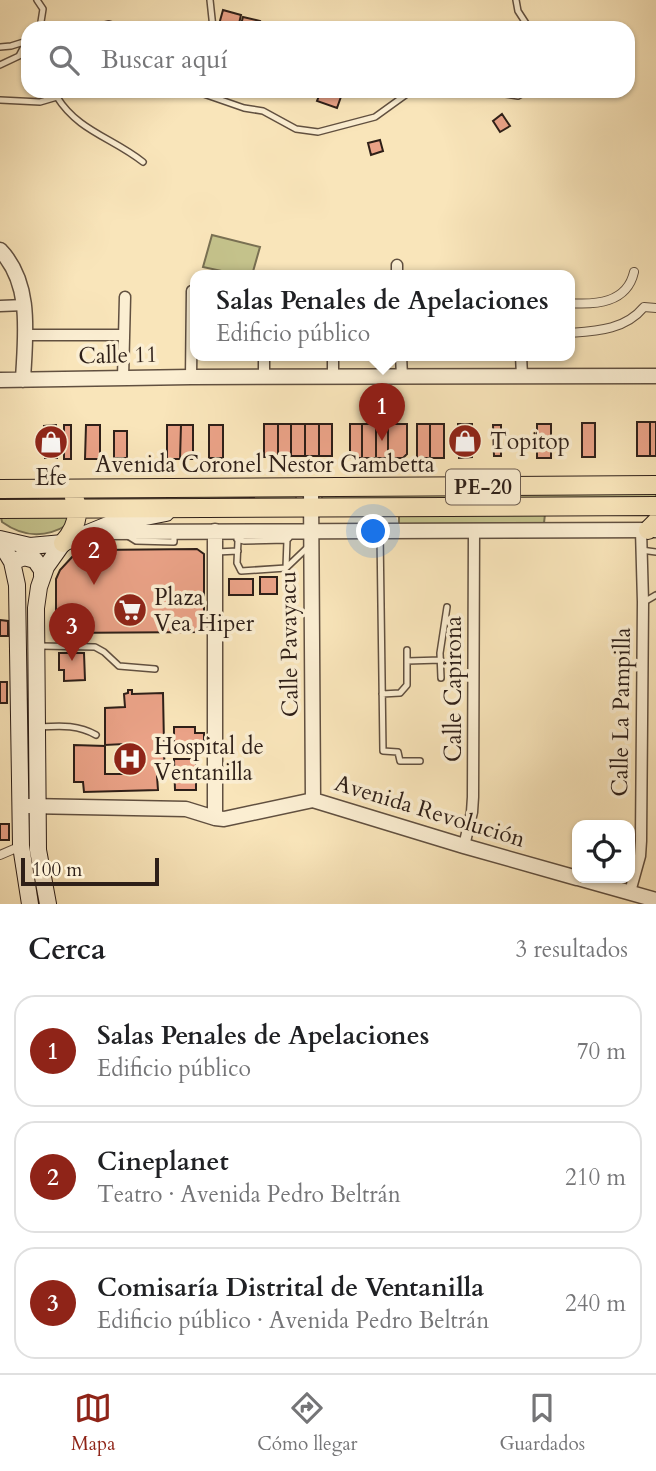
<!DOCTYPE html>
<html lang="es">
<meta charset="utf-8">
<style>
:root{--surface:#fff;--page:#f2f2f2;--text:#202124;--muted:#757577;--line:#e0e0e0;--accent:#8f2418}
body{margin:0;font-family:Cardo,serif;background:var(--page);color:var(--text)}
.controls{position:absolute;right:21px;bottom:21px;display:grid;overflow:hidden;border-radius:14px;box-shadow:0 2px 5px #0004}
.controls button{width:63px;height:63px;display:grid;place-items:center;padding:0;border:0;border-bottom:2px solid var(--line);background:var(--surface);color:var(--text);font:35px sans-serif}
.scale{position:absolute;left:21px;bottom:18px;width:138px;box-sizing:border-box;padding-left:7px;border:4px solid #2e1f18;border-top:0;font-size:19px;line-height:24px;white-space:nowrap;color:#2e1f18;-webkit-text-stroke:5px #fbeed2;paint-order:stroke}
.you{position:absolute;left:374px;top:532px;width:24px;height:24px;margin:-18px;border:5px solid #fff;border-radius:50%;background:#1a73e8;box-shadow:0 0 0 10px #1a73e833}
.badge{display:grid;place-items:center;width:46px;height:46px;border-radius:50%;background:var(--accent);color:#fff;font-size:23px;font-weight:700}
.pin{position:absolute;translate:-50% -58px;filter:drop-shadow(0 2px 4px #0008)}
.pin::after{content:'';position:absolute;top:37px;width:24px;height:21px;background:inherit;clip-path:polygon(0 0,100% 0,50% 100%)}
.popup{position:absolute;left:190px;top:270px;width:385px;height:91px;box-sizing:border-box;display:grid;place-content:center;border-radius:14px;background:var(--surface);filter:drop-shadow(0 2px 5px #0005);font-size:23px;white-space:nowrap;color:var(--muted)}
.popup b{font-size:26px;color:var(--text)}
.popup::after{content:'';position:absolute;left:50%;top:100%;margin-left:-14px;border:14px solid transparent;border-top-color:var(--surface)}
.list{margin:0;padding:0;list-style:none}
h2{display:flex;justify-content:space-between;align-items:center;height:91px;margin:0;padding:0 28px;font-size:30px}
h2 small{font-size:23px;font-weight:400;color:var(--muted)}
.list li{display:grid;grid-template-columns:46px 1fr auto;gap:21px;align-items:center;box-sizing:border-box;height:112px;margin:0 14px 14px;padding:0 14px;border:2px solid var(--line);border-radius:21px}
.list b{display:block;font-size:26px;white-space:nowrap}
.list p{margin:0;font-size:23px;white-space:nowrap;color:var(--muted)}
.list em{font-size:23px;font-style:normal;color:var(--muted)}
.icon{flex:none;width:38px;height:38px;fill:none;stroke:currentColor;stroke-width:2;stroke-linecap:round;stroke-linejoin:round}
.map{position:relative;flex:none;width:656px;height:904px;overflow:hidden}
.search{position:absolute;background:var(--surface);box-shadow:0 2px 5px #0004;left:21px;right:21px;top:21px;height:77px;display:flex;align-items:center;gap:18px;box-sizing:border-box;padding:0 24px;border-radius:21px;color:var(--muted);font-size:26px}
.sheet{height:469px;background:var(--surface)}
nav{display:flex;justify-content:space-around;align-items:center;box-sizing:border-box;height:98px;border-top:2px solid var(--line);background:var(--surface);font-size:19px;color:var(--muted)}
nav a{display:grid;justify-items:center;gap:4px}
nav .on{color:var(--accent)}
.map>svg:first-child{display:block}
.green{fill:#c4c28b;stroke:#797052;stroke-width:2}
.building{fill:#eaa287;stroke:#2e1f18;stroke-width:2}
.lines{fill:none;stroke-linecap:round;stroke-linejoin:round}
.service-casing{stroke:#615040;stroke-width:8}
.pedestrian-casing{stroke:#615040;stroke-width:10}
.minor-casing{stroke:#615040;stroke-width:13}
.tertiary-casing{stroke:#615040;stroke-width:17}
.secondary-casing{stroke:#2e1f18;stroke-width:18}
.trunk-casing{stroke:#2e1f18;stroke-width:20}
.path{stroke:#2e1f18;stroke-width:2;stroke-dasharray:2 3.5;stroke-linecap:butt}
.service{stroke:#fbeed2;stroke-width:5}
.pedestrian{stroke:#fbeed2;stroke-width:8}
.minor{stroke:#fbeed2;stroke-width:10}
.tertiary{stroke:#fbeed2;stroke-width:14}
.secondary{stroke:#fbeed2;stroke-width:16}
.trunk{stroke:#f9e5ba;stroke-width:18}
.labels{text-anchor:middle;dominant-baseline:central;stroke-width:7;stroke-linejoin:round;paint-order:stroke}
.shield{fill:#fbeed2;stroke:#6c5d50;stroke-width:2}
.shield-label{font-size:21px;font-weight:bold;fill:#2e1f18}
.street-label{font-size:23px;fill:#2e1f18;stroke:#fbeed2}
.poi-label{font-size:23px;fill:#2e1f18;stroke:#fbeed2;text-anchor:start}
</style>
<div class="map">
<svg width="656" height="904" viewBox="0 0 656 904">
<rect width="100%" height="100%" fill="#f9e5ba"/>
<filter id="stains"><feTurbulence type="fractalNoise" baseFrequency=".00286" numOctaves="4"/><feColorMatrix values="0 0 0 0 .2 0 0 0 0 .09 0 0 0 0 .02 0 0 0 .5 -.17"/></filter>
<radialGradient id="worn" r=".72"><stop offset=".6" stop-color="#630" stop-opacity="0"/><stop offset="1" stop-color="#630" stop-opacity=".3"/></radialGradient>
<path class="green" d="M212,235L260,247L252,275H240L203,267Z
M656,490V500L322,499V496Z
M81,494L296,495V500L86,503Z
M0,513H71L67,525C44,539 23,537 2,522Z
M399,514H545L544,523L399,524Z"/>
<path class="building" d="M223,10L241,15L238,28H218Z
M243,17L260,21L258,28H240Z
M321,91H343L337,108L317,101Z
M502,114L510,126L500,132L493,121Z
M380,140L383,151L371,155L368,143Z
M637,422H650V456H637Z
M650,422H656V456H650Z
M582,423H595V457H582Z
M264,424H278V457H264Z
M278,424H291V456L278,457Z
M291,424H305V456H291Z
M305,424H319V456H305Z
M319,424H332V456H319Z
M350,424H362V458H350Z
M362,424H376V458H362Z
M376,424H388V458H376Z
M388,424H407V454L403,458H388Z
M417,424H430V458H417Z
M430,424H444V458H430Z
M458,424H472V457L459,458Z
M537,424H551V458H537Z
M56,425L57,458H45L44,426Z
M64,425H71V459H64Z
M86,425H100V459H85Z
M167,425H181L180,459H167Z
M181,425H193V459H180Z
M209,425H223V458H209Z
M493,425H501V456H494Z
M114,431H127V458H114Z
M197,549L204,554V632L56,633V579L60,570L73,556L95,550Z
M260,577H277V594H260Z
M229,579H253V595H229Z
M0,620L8,621V636H0Z
M59,653H84L85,680L64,681V670H59Z
M0,682H7V703H0Z
M128,690H132V694L163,693L164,744L155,745V747H159V752H164L165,775L157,776L158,790L84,792L83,782H74V745L105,746V774H124V744L105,745V708L125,707L124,694L128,693Z
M174,727H195V733H204V744L174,745Z
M174,759H196V790H175Z
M0,824H9V840H0Z"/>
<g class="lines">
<g class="service-casing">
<path id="service" d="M37,0L43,9L40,28
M210,0L213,28
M516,0L518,11L529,28
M93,28L109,24L121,28
M0,47L11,46L27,41
M0,65L19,56L27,41
M195,91L244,108L263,111L296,129L318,132L375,117L411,91
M485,91L518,96L527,91
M57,97C78,131 113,138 143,162
M0,100L40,102L57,97L59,91
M380,532L383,751L398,752L400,761H420
M128,536L136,541L174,542V534
M237,539L244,541L287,540L289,538
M238,541L237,563L241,571L286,568L287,540
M641,550L656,552
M216,552L238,551
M286,568L309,546
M644,602L656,595
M40,646L95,647L104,652L119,666L155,669
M407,661L441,660
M441,678L440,653L447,607
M382,694L400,693L407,685V650
M38,727C59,726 77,724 96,735"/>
</g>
<g class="pedestrian-casing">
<path id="pedestrian" d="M569,303C596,305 627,303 634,272
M569,333C597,331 625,330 644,307L656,308
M0,855L21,846"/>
</g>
<g class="minor-casing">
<path id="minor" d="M397,265V275
M0,306L25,305
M25,335H124
M333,355V378
M401,355L402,377
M521,355L522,376
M191,377L192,291
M123,378L125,297
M264,378V355
M464,846L472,812L473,797L474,531
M630,892L640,856L641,841L643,602L641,530"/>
</g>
<g class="tertiary-casing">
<path id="tertiary" d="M0,250C33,284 25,337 23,380
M0,380L191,377L656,376
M311,488L313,800
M215,531V818
M101,532L656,530
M28,806L186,809L215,818L224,819L313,800L464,846L577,878
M578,878L656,900"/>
</g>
<g class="secondary-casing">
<path id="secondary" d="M0,539L30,546L63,543
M0,542L12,562L17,585L21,846L30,904
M12,562L24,557L35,560L42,570V576
M48,904L38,850L36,608L39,587L46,567L63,543L110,524L166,513"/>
</g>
<g class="trunk-casing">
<path id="trunk" d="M0,489L656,485
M0,509L656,506
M648,530L656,522
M63,543C75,530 81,514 74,497"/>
</g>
<path class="path" d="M253,274L258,275"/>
<use href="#service" class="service"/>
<use href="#pedestrian" class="pedestrian"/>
<use href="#minor" class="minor"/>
<use href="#tertiary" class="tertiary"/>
<use href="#secondary" class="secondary"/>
<use href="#trunk" class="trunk"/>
</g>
<defs>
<g id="shop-disc" transform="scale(1.75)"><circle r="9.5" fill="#8f2418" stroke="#fbeed2"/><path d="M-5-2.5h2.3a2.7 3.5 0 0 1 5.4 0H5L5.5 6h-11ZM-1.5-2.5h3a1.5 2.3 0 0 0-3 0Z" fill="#fff"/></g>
<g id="supermarket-disc" transform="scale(1.75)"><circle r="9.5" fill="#8f2418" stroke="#fbeed2"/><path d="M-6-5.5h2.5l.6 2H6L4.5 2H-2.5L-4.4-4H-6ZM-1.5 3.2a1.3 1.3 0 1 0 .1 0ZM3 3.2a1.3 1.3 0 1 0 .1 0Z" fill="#fff"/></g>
<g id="hospital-disc" transform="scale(1.75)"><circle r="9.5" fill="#8f2418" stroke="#fbeed2"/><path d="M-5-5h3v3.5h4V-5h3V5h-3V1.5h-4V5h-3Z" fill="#fff"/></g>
</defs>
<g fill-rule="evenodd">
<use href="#shop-disc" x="465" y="441"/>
<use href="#shop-disc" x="51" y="442"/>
<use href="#supermarket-disc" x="130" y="610"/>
<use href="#hospital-disc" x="130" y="759"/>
</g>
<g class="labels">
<rect class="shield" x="446" y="469.5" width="74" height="35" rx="5"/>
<g class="shield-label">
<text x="483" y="487">PE-20</text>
</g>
<g class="street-label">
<text transform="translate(118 355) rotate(-1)">Calle 11</text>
<text x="265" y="464">Avenida Coronel Nestor Gambetta</text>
<text transform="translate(289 644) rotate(-91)">Calle Pavayacu</text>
<text transform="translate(453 689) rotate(-90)">Calle Capirona</text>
<text transform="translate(621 712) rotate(-89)">Calle La Pampilla</text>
<text transform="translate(430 811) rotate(17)">Avenida Revolución</text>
</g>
<g class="poi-label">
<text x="490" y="441">Topitop</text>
<text x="51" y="477" text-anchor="middle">Efe</text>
<text x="154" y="597">Plaza<tspan x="154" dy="26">Vea Hiper</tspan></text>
<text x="154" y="746">Hospital de<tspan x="154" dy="26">Ventanilla</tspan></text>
</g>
</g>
<rect width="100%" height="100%" filter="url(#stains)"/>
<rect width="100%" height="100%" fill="url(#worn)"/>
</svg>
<div class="controls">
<button><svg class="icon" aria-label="locate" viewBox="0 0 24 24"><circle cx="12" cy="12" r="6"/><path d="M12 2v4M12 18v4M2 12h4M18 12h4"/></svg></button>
</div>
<div class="scale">100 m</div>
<div class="you"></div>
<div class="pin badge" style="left:382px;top:441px">1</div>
<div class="popup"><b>Salas Penales de Apelaciones</b>Edificio público</div>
<div class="pin badge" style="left:94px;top:585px">2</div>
<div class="pin badge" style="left:72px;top:661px">3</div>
<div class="search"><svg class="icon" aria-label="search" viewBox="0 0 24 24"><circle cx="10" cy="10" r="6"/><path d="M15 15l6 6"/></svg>Buscar aquí</div>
</div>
<section class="sheet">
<h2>Cerca<small>3 resultados</small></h2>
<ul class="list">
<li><span class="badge">1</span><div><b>Salas Penales de Apelaciones</b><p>Edificio público</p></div><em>70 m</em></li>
<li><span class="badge">2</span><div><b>Cineplanet</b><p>Teatro · Avenida Pedro Beltrán</p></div><em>210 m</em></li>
<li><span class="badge">3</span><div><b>Comisaría Distrital de Ventanilla</b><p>Edificio público · Avenida Pedro Beltrán</p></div><em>240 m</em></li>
</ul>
</section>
<nav>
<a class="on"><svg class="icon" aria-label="map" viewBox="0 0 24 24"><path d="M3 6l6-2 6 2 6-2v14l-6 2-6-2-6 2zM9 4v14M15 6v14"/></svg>Mapa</a>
<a><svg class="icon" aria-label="directions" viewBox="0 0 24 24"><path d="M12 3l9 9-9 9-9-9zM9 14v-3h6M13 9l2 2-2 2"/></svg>Cómo llegar</a>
<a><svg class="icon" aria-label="saved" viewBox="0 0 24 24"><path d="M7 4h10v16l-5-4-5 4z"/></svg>Guardados</a>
</nav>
